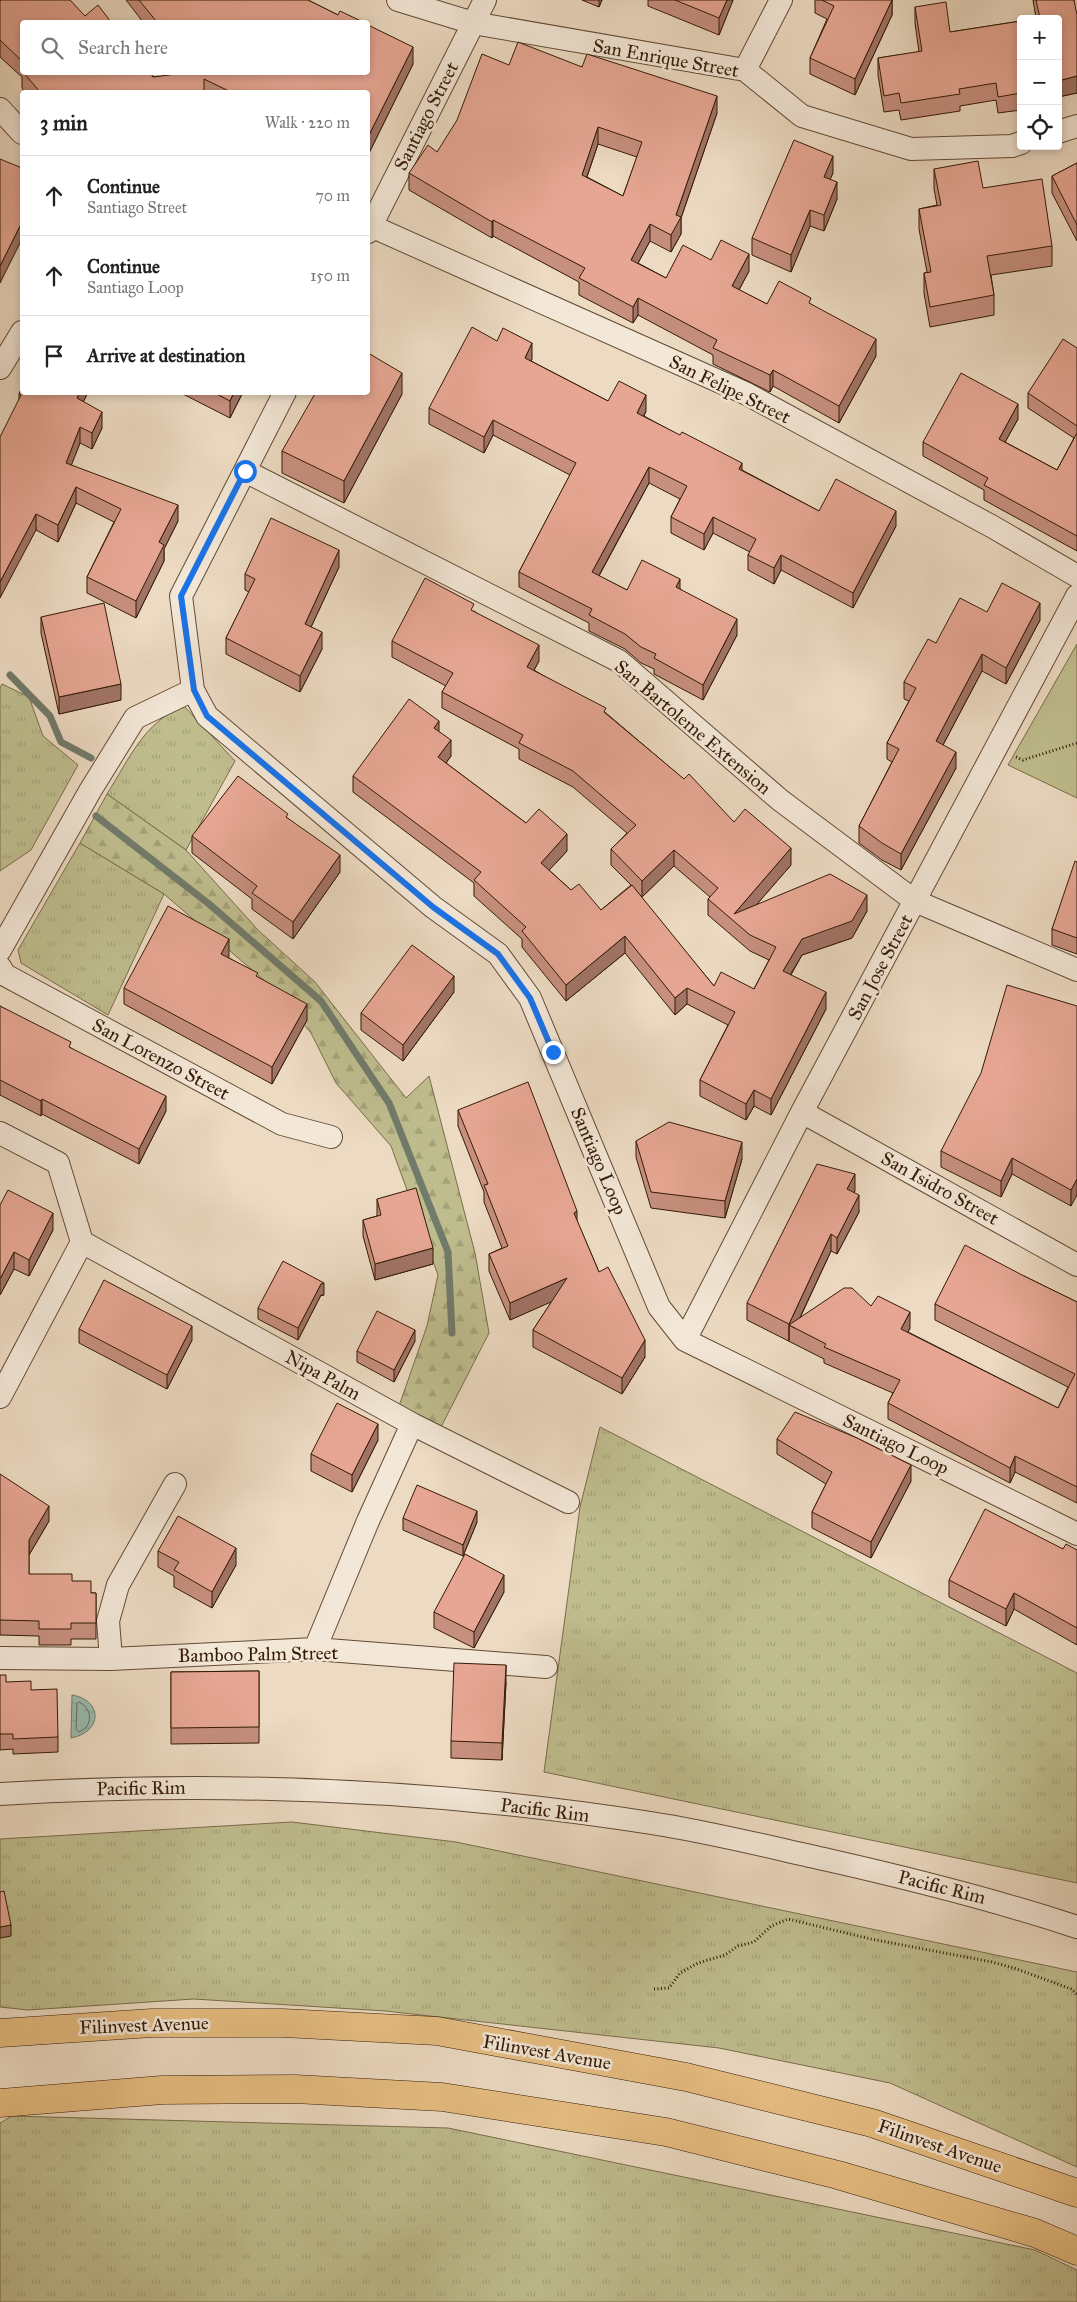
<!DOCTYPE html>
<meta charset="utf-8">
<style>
:root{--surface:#fff;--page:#f6f6f6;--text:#222;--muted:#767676;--line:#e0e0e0}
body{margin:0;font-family:"IM FELL Great Primer",serif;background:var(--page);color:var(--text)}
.controls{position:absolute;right:15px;top:15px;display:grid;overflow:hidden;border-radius:5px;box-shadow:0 2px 8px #0003}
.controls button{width:45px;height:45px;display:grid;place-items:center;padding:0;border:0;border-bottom:1px solid var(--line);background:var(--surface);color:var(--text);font:25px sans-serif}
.stop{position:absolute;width:15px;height:15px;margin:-11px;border:4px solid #1a73e8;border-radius:50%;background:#fff}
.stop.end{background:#1a73e8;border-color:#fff;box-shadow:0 1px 5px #0008}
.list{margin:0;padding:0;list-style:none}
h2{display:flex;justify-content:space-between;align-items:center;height:65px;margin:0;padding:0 20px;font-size:21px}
h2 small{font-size:16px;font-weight:400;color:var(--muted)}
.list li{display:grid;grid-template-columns:32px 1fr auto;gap:15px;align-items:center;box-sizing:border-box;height:80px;padding:0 20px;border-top:1px solid var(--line)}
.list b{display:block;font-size:19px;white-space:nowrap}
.list p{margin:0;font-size:16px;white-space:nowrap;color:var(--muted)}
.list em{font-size:16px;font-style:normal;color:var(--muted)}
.icon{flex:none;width:28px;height:28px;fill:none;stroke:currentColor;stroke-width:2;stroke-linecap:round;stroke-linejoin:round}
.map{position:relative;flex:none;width:1077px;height:2302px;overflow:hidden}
.search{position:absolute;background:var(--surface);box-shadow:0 2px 8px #0003;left:20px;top:20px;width:350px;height:55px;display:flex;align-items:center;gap:12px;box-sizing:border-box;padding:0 18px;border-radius:5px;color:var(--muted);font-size:19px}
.panel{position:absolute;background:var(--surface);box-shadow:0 2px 8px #0003;left:20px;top:90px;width:350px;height:305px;border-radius:5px}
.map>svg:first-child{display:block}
.grass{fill:url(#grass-tufts);stroke:#7a6c4a}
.forest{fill:url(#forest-firs);stroke:#7a6c4a}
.park{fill:#bfbd8e;stroke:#7a6c4a}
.water{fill:url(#water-ripples);stroke:#717b6b}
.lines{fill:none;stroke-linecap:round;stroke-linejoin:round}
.shore{stroke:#666a5a;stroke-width:1}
.stream{stroke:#717b6b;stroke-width:7}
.minor-casing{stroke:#624a34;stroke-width:24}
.major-casing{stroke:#341a05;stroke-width:29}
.path{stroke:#341a05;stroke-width:3;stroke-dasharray:1 2.5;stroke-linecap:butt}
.minor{stroke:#f3e7d7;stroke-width:22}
.major{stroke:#e6bd81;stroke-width:28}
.wall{fill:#c68f7e;stroke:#341a05;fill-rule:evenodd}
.shaded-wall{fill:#a17467;stroke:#341a05}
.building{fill:#e6a693;stroke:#341a05;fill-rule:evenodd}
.route{stroke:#1a73e8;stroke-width:6}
.labels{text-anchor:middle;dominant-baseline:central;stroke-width:5;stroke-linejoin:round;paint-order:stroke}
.street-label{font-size:19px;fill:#341a05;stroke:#f3e7d7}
</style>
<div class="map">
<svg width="1077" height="2302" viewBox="0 0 1077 2302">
<defs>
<pattern id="grass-tufts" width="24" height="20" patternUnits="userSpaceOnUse" patternTransform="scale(1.25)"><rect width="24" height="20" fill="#bfbd8e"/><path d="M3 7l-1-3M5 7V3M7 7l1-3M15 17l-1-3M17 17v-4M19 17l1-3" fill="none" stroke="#a5a279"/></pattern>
<pattern id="forest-firs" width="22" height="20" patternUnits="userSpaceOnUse" patternTransform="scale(1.25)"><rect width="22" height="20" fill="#bfbd8e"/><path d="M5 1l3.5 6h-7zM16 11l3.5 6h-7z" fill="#a5a279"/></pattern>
<pattern id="water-ripples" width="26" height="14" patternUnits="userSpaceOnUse" patternTransform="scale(1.25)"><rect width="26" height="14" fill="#99bbaf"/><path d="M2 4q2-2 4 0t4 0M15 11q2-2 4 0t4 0" fill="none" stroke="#84a095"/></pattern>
</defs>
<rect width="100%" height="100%" fill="#ecdac2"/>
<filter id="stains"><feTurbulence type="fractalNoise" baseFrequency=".004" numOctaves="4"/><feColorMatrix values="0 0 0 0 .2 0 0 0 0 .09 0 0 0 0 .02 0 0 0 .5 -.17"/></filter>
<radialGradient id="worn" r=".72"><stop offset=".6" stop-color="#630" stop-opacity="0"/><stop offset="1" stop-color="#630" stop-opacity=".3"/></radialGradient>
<path class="grass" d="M2,684L29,697L43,736L78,765L31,850L0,871V688Z
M184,706L235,761L186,850L107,794C129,759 144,722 184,706Z
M80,843L164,894L108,1015L21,963L18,950Z
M600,1427L1077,1673V1883L544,1772L580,1507Z
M292,1822L456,1842L1077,1972V2167L890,2083L719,2048L385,2011L194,1999L28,2010L0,2007V1839Z
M12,2116L448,2128L1035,2250L1077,2270V2302H0V2123Z"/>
<path class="forest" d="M107,794L186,850L258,930L315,982L406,1098L429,1076L475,1253L489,1333L441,1427L399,1406L427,1326L438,1275L391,1146L336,1083L311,1033L273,988L164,894L80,843Z"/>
<path class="park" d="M1077,644V798L1008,765Z"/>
<path class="water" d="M72,1695C103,1700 103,1732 71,1738Z"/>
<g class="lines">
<path class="shore" d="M79,1702C92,1708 94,1726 79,1732L76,1729L77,1704Z"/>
<path class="stream" d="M10,675L50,716L61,742L91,758
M96,816L209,904L321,1001L389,1103L448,1252L452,1333"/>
<g class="minor-casing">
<path id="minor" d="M398,0L473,23L745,70L802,116L911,149L1012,146L1021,143
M745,70L781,0
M0,109L22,133
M1058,132L1077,126
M371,226L745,393L993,527L1077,576
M368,232L485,0
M0,368L22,332
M285,392L181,596L193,690L207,716L433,907L498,954L530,998L659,1307L685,1340L1077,1534
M245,471L619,661L780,800L915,901L1077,970
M0,950L90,791L135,718L193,690
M0,967L5,975L282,1124L331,1137
M802,1112L1077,1265
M0,1133L58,1163L82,1242
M82,1242L412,1424L568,1502
M685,1340L802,1112L1077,596
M0,1397L82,1242
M315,1649L368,1521L412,1424
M0,1658L111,1659L315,1649L546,1667
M111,1659L108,1621L118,1585L175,1484
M0,1794C217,1781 436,1789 651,1823C710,1832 769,1847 828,1860C912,1879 995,1900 1077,1927"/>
</g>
<g class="major-casing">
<path id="major" d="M0,2033L152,2023H283L437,2031L686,2077L872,2123L1077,2193
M0,2103L162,2090L295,2089L442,2097L666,2132L838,2175L1035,2233L1077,2251"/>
</g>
<path class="path" d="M1016,757L1023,760L1077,743
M654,1989L669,1988L680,1973L698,1963L725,1955L738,1946L754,1942L771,1926L788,1919L871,1939L992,1962L1014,1968L1071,1989L1077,1994"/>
<use href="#minor" class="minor"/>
<use href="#major" class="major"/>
</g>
<path class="wall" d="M0,0L85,16L111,22H22V72H150L153,77L413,64L368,155V92H25L22,88V77L0,57Z
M126,0H308L338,15L363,22H143Z
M582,0H602L599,7Z
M648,0H733L719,35L648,6Z
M815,0H892V15L855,95L810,74V58L827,19L815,13Z
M1033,0H1074L1077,93L1058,97V19L1036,18Z
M915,7L950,32L1021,21V110L998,113L996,100L960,106V111L901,120L899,110L884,112L878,75V58L919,52L915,23Z
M509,65L582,67L717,113L681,218V234L671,252L650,241L638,263L666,278L711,260L749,271L739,290L767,304H811L876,356L839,423L773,386L770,392L713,364V355L638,315L633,323L579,295V282L493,236L492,238L409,190V173L437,152ZM598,144L637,157L623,196L587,177Z
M1077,163V241L1052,193V176Z
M934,169L983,188L1052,246V266L991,275L994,295V315L930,327L924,293V273L927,272L919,229V209L937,205L934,189Z
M833,173L830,179L837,199L824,231L810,226L791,272L752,255V238Z
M497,341L532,359L531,361L608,401L646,411L644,416L742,470L819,511L896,526L853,608L781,570L774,584L748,570V555L750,552L713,533L704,550L671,533V517L680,499L649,483L599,576L627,590L680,589L737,635L703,700L654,674V669L641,663L625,649L589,631V623L519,587V572L570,475L493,435L484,453L429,424V408Z
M1077,348V551L984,500V490L923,456V442L1018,419L1005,442L1057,470L1074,438L1028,408V393Z
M22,392H88L83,402L102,428L92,449L80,443L71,465L178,521L164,549V561L136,618L87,593V577L114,522L76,503L58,542L36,530L19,400V394Z
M179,392H243L230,418Z
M402,394L344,503L282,473V451Z
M339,567L311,627L322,649L300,692L226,654V638L249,592L245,590V574Z
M474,611L539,661L534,670L606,713L734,822L791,865L756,905L867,911L852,938L802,955L791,975L826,1009L771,1115L754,1106L746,1120L700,1096V1080L728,1025L687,1004L675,1015L625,953L566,1001L522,947V939L474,896V883L353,792V776L439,732L451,756L446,763L526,823L567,851L549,870L571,890L601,910L631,885L611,865V849L627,833L573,787L519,759V749L442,708V692L446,686L392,657V641ZM674,866L710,897L708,899V915L750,951L769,960L754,989L714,986L633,888L642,897Z
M987,612L1040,620L1006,684L982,671L943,745L956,768L901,870L882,860L859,843V826L892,762L887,759V743L909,701L904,699V682L936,643Z
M41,617L121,700L59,714L41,633Z
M288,818L340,872L293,939L252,909V899L192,853V836Z
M1077,862V954L1052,945V929Z
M229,956L228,957L258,977L307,1020L272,1084L124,1004V988Z
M454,992L403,1061L361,1030V1013Z
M0,1006L71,1048L166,1111L139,1164L42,1114L41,1116L0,1095Z
M1077,1006L1071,1206L1012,1174L1001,1197L941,1167V1151Z
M458,1110L577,1221L599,1272L645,1357L622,1394L533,1347V1330L552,1301L510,1320L489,1271V1254L502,1248L484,1202V1192L458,1126Z
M636,1141L742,1159L725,1218L651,1208L636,1157Z
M855,1191L854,1192L859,1212L837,1254L831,1251L800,1318L871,1306L910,1328L908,1332L1058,1408L1068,1387L935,1320V1304L1024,1276L1077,1302V1503L1015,1472L1010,1483L888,1419V1403L893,1393L824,1363V1359L747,1320V1303Z
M377,1199L433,1264L375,1280L363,1236V1220L377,1216Z
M0,1205L53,1230L29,1276L14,1269L0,1295Z
M321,1295L298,1340L258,1319V1308L324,1295Z
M79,1329L192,1340L167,1389L79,1343Z
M415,1341L394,1382L357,1362V1351Z
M777,1439L911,1481L871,1558L812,1528V1512L826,1484L777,1454Z
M378,1440L352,1492L311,1471V1454Z
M0,1474L49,1521L29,1555V1574L72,1581L91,1593H96V1639H71V1645H39V1636L0,1635Z
M403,1518L477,1522L463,1556L403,1530Z
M1063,1549L1077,1550V1645L1014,1609L1006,1626L949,1597V1580Z
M158,1551L236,1565L212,1608L174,1587V1576L158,1567Z
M504,1592L474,1648L434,1628V1612Z
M259,1671V1743L171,1744V1672Z
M0,1675L6,1682L31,1690L58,1737V1752L13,1754V1749L0,1750Z
M506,1682L502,1760L451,1758V1741Z"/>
<path class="shaded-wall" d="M599,0H602L599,7Z
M727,0H733L719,35V18Z
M892,0V15L855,95V79Z
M413,47V64L368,155V137Z
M1077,76V93L1058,97V81Z
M717,96V113L681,218V234L671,252V235L676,215Z
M598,127V144L582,191V175Z
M833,156V173L824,193V177Z
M837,182V199L824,231V215Z
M810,210V226L791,272V255Z
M493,220V236L492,238V222Z
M22,222V239L0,283V266Z
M650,224V241L631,276V260Z
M749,254V271L732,303V286Z
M638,298V315L633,323V307Z
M876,339V356L839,423V406Z
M532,343V359L525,374V358Z
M773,370V386L770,392V375Z
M402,373V394L344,503V481Z
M80,392H88L77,415V398Z
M234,392H243L230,418V401Z
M646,395V411L637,429V413Z
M1018,404V419L999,453V439Z
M102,412V428L92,449V433Z
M493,420V435L484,453V437Z
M80,427V443L66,479V463Z
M742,463V478L739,469Z
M649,467V483L592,588V572Z
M76,487V503L58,542V525Z
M178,505V521L164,549V561L136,618V601L159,542Z
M896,511V526L853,608V593Z
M36,514V530L0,598V582Z
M713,517V533L704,550V534Z
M339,550V567L305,640V624Z
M781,555V570L774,584V568Z
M680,579V595L676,587Z
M1040,603V620L1006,684V668Z
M737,619V635L703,700V685Z
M322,632V649L300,692V676Z
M539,645V661L527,683V667Z
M982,654V671L936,758V741Z
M121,684V700L59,714V697Z
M439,721V737L434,728Z
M451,740V756L438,773V757Z
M956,752V768L901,870V854Z
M567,834V851L541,879V863Z
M791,848V865L739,925L734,914Z
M674,850V866L642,897V881Z
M340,855V872L293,939V922Z
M867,895V911L852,938L802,955L783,987V971L802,939Z
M625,936V953L566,1001V985Z
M229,939V956L221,970V954Z
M454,976V992L403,1061V1045Z
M687,988V1004L675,1015V998Z
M826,992V1009L771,1115V1099Z
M307,1004V1020L272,1084V1067Z
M754,1090V1106L746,1120V1104Z
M166,1096V1111L139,1164V1149Z
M42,1099V1114L41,1116V1101Z
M742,1142V1159L725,1218V1201Z
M1012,1158V1174L1001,1197V1181Z
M855,1174V1191L847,1206V1189Z
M1077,1179V1195L1071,1206V1190Z
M859,1195V1212L837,1254V1238Z
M577,1211V1228L574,1213Z
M53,1213V1230L29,1276V1260Z
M831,1234V1251L795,1328L789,1325V1341V1324Z
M433,1248V1264L375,1280V1264Z
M14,1252V1269L0,1295V1279Z
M567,1278V1295L510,1320V1303Z
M324,1283V1295H321L298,1340V1328L321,1284Z
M910,1312V1328L901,1345V1329Z
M192,1326V1340L167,1389V1375Z
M415,1330V1341L394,1382V1370Z
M645,1340V1357L622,1394V1378Z
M378,1424V1440L352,1492V1475Z
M1015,1456V1472L1010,1483V1468Z
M911,1465V1481L871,1558V1542Z
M49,1506V1521L29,1555V1540Z
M477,1511V1522L463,1556V1545Z
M236,1548V1565L212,1608V1592Z
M504,1575V1592L474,1648V1632Z
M1014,1593V1609L1006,1626V1609Z
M506,1665V1682L502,1760V1743Z
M11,1925V1936L0,1938V1927Z"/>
<path class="building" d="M0,0H70L85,16L98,5L111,22H22V61L0,40Z
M139,0H308L338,15L340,11L363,22H157Z
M675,0H727L719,18Z
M822,0H892L855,79L810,58L834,6Z
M1036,0H1074L1077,15V76L1058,81V19H1033L1040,18Z
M946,2L950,32L1021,21V93L998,97L996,83L959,89L960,94L901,103L899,93L884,96L878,58L922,51L915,7Z
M368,25L413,47L368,137V92H231L204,79V92H124V90L121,92H40L23,72H150L153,77L192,72H368Z
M518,42L582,67L587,54L717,96L676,215L681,217L671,235L650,224L631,260L666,278L683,245L711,260L721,240L749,254L732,286L767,304L779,281L811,298L809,303L876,339L839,406L773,370L770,375L713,348L717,340L638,298L633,307L579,278L585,268L493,220L492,222L409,173L428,145L437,152L457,120L482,54L509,65ZM598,127L642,142L623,196L582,175Z
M794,140L833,156L824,177L837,182L824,215L810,210L791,255L752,238Z
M0,159L22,168V222L0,266Z
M978,161L983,188L1042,179L1052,246L987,256L994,295L930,307L924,273L931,272L919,209L941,205L934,169Z
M1077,163V225L1052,176Z
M472,327L497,341L503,328L532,343L525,358L608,401L619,381L646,395L637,413L680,435L682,432L742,463L739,469L819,511L836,479L896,511L853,593L781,555L774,568L748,555L756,539L713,517L704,534L671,517L687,486L649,467L592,572L627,590L642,560L680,579L676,587L737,619L703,685L654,658L656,654L641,647L625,634L589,615L592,609L519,572L576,463L493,420L484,437L429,408Z
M1063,339L1077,348V426L1028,393Z
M368,353L402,373L344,481L282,451L316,392H368Z
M961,373L1018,404L999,439L1057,470L1077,433V536L984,485L988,478L923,442Z
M22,387V392H80L77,398L102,412L92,433L80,427L66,463L178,505L159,542L164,545L136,601L87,577L121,509L76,487L58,525L36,514L0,582V437L21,395L19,394Z
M213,392H234L230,401Z
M271,518L339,550L305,624L322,632L300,676L226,638L255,579L245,574Z
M425,578L474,604L471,610L539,645L527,667L606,708L604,712L684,779L689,774L734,822L745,809L791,848L734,914L830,874L867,895L852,921L802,939L783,971L826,992L771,1099L754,1090L746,1104L700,1080L735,1012L687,988L675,998L625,936L566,985L522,931L526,927L474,880L481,872L353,776L409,699L439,721L434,728L451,740L438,757L526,823L539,809L567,834L541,863L571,890L579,884L601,910L632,885L714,986L721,972L754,989L776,947L750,935L708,899L718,888L674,850L642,881L611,849L636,825L573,771L519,743L523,735L442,692L453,673L392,641Z
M1002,583L1040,603L1006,668L982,654L936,741L956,752L901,854L882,843L859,826L899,749L887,743L916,688L904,682L928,639L936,643L960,598L987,612Z
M104,603L121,684L59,697L41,617Z
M238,776L288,814L286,817L340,855L293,922L252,893L257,886L192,836Z
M1075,861L1077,862V938L1052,929Z
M168,906L229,939L221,954L258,973L256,976L307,1004L272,1067L124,988Z
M412,945L454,976L403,1045L361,1013Z
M1007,985L1077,1006V1179L1071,1190L1012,1158L1001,1181L941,1151L981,1073Z
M0,1006L71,1042L69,1047L166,1096L139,1149L42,1099L41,1101L0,1080Z
M528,1082L577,1211L574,1213L599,1272L608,1267L645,1340L622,1378L533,1330L567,1278L510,1303L489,1254L508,1246L484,1185L488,1184L458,1110Z
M669,1122L742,1142L725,1201L651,1192L636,1141Z
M817,1164L855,1174L847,1189L859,1195L837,1238L831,1234L789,1324L747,1303Z
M416,1188L433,1248L375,1264L363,1220L381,1215L377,1199Z
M8,1190L53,1213L29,1260L14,1252L0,1279V1205Z
M965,1245L1024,1276L1077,1302V1487L1015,1456L1010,1468L888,1403L900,1380L824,1347L826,1344L789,1325L844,1288H852L871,1306L878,1296L910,1312L901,1329L1058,1408L1075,1374L935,1304Z
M283,1261L324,1283L321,1284L298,1328L258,1308Z
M104,1280L192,1326L167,1375L79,1329Z
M377,1311L415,1330L394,1370L357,1351Z
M337,1403L378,1424L352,1475L311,1454Z
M795,1412L857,1438L911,1465L871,1542L812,1512L832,1472L777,1439Z
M0,1474L49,1506L29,1540V1574H72V1581H91V1593H96V1623H71V1629H39V1621L0,1620Z
M417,1485L477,1511L463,1545L403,1518Z
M985,1509L1063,1549L1066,1544L1077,1550V1628L1014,1593L1006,1609L949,1580Z
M178,1516L236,1548L212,1592L174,1570L179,1562L158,1551Z
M465,1554L504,1575L474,1632L434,1612Z
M454,1663L506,1665L502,1743L451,1741Z
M259,1671V1727L171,1728V1672Z
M0,1675H6V1682L31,1681V1690L57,1689L58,1737L13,1739V1734H0Z
M4,1891L11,1925L0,1927V1892Z"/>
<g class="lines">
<path class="route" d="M245,471L181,596L194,690L207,716L433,907L498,954L530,998L553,1052"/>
</g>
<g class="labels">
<g class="street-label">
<text transform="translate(666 58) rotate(10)">San Enrique Street</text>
<text transform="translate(426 116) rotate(-63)">Santiago Street</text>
<text transform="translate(730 389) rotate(26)">San Felipe Street</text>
<text transform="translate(693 727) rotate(40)">San Bartoleme Extension</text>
<text transform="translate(880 967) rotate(-62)">San Jose Street</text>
<text transform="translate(161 1059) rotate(28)">San Lorenzo Street</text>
<text transform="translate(599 1161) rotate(67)">Santiago Loop</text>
<text transform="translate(940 1188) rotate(29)">San Isidro Street</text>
<text transform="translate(323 1375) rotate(29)">Nipa Palm</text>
<text transform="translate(896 1444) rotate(26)">Santiago Loop</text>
<text transform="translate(258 1654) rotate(-1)">Bamboo Palm Street</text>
<text transform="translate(141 1788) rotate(-1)">Pacific Rim</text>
<text transform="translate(545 1810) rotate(7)">Pacific Rim</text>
<text transform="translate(942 1887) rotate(14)">Pacific Rim</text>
<text transform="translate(144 2025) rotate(-2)">Filinvest Avenue</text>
<text transform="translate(547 2052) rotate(10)">Filinvest Avenue</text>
<text transform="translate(940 2146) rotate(19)">Filinvest Avenue</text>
</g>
</g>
<rect width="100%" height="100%" filter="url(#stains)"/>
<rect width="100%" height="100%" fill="url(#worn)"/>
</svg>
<div class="controls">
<button>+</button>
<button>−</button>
<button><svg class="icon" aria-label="locate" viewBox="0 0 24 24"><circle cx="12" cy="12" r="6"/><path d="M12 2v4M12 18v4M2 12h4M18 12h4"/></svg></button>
</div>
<div class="stop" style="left:245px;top:471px"></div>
<div class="stop end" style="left:553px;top:1052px"></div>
<div class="search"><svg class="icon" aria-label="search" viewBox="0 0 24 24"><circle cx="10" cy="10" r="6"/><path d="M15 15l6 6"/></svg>Search here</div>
<section class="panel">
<h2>3 min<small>Walk · 220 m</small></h2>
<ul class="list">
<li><svg class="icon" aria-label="ahead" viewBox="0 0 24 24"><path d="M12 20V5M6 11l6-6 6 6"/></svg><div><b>Continue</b><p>Santiago Street</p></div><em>70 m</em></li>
<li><svg class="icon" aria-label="ahead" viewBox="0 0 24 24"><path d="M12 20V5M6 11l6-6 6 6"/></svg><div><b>Continue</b><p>Santiago Loop</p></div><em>150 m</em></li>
<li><svg class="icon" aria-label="arrive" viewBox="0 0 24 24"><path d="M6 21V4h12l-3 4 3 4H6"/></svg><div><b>Arrive at destination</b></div></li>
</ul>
</section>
</div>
